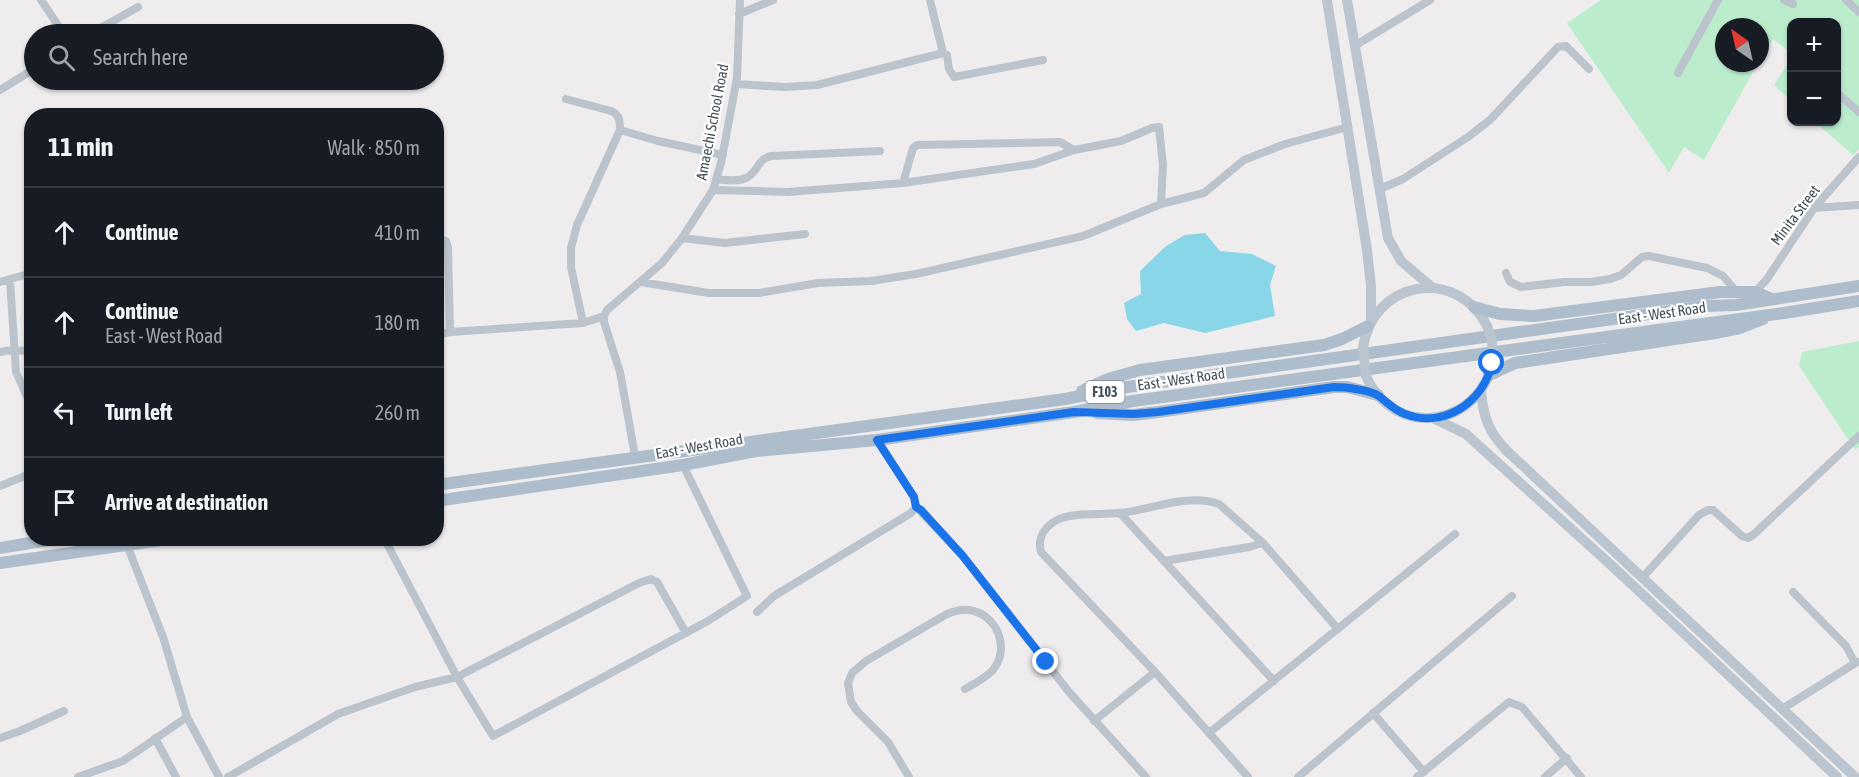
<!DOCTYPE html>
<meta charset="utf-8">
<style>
:root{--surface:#171b24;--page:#20242c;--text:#f1f3f6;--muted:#9ea1a6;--line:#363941}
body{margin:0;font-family:"Asap Condensed",sans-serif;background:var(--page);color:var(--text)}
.controls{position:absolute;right:18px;top:18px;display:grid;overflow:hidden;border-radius:12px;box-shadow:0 2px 4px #0004}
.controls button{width:54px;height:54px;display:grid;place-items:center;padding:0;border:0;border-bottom:2px solid var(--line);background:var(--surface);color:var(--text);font:30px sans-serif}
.compass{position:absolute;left:1715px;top:18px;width:54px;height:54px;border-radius:50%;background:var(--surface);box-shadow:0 2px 4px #0004;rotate:326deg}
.stop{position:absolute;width:18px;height:18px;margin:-14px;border:4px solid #1a73e8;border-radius:50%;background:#fff}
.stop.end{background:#1a73e8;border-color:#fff;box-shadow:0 2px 6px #0008}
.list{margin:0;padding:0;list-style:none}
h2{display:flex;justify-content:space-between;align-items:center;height:78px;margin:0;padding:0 24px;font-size:26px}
h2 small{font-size:20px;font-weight:400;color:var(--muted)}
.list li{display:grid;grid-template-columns:39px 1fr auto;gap:18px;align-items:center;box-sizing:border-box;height:90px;padding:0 24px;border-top:2px solid var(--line)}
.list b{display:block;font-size:22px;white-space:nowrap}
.list p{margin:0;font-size:20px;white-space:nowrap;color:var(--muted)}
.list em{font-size:20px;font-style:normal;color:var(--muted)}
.icon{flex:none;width:33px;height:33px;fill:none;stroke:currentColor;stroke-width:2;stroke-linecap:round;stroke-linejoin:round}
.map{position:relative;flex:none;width:1859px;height:777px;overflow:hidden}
.search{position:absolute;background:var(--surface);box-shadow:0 2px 4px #0004;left:24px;top:24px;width:420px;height:66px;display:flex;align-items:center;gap:15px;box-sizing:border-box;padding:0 21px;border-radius:33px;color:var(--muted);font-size:22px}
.panel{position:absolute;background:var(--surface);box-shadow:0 2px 4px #0004;left:24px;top:108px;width:420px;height:438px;border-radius:24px}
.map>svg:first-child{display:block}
.green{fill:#bbedcd}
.water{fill:#89d6e8}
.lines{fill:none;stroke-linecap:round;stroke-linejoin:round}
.street{stroke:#bbc4cc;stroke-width:8}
.secondary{stroke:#bac5d0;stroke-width:10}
.primary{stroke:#adbdcb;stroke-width:12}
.secondary-bridge{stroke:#bac5d0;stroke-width:10}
.route{stroke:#1a73e8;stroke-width:8}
.labels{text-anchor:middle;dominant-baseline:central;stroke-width:4.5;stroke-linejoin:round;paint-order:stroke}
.shield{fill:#fff;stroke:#7e848b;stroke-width:1.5}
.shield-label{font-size:14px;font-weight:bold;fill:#465059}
.street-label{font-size:15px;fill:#465059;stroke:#fff}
</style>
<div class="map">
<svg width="1859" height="777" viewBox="0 0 1859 777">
<rect width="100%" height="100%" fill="#efeced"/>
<path class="green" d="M1601,0H1859V149L1853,155L1815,122H1836V22H1792L1791,53L1773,39L1760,59V27H1724V63H1758L1704,160L1684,147L1669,173L1567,23Z
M1791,58V101L1774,85Z
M1859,341V447L1855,450L1799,366L1802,352Z"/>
<path class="water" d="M1205,233L1220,251L1252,254L1276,266L1270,285L1275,316L1205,333L1164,323L1136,331L1127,319L1124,303L1141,294L1140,271L1166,246L1185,235Z"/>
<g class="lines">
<path class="street" d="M41,0L64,34
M930,0L943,53
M1784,0L1793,4
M1846,0L1859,12
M739,14L773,0
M90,34L138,7
M1356,45L1430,0
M1678,73L1718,0
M736,84L784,87L817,85L943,53L947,55L949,69L954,77L1043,60
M0,90L34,69
M1836,92L1859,112
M566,99L611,111C620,115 620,121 620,130L577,225L571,248V267L583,323
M620,130L658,141L723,155
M716,179C726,180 737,182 746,178C758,173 757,159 771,156L880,151
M903,183L913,148L917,145L1060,142L1074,150
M1380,189L1403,179L1468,137L1490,120L1558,47L1566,46L1589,69
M713,190L788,192L903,183L1034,164L1074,150L1121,141L1152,128L1159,127L1163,165L1161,204
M1814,208L1859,205
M436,238L446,241L448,247L450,332
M682,238L725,243L805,234
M1506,273L1510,282L1521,287L1564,282H1591L1610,279L1621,275L1642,257L1649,256L1707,268L1723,276L1736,291
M10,280L16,372L32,408
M0,282L32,273
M640,282L709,293H759L818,283L871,281L916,274L1083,236L1161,204L1204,193L1244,160L1285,144L1348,127
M1755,292L1767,279L1814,208L1859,157
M436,335L450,332L583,323L604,316
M0,352C12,349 20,352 32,350
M635,456L620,372L604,322V316L607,310L662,263L682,238L713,190L721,163L737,78L740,0
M0,486L32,473
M916,507L962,555L1069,692L1146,777
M1120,513L1274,681
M384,538L457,677L493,736L708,621L747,596L683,465
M127,545L163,637L187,717L219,777
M1164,561L1249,547L1263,543L1338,629
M1642,578L1699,515L1708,510H1713L1742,536L1748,538L1753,535L1859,436
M1793,592L1846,646L1855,663
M757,612L774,596L911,513L916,507L914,497L877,440
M1782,709L1857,662
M1373,713L1424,772
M1094,721L1155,672
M1209,733L1455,534
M0,738L20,731L64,711
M155,738L176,777
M78,777L123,761L187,717
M228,777L338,714L415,687L457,677L639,583L651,579L657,582L686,633
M909,777L888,742L857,711L851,702L848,683L852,673L866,661L947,614C954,611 961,609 969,610C998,614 1011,650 992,671C984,679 974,684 965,689
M1248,777L1155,672L1041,552C1037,537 1045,526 1059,519C1077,512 1100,515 1119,513C1151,510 1187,493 1219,504L1263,543
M1298,777L1512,596
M1417,777L1509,702L1522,707L1581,777
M1545,777L1567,758"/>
<path class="secondary" d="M1327,0L1367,250L1371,286V321
M1347,0L1388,238L1401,261L1433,288
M1363,348C1372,281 1456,265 1487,326
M1366,376C1394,441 1484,427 1493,357
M1481,390C1483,416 1488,431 1506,450L1855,777
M1433,418L1466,434L1488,454L1610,564L1837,777"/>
<path class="primary" d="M1474,307L1500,314L1534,316L1720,292H1755L1772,299
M1489,375L1515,363L1715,333L1740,328L1763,319
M1082,391L1108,379L1140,370L1324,345L1342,339L1368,326
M1097,413L1133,415L1158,412L1334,387H1347L1378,395
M436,485L1065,399L1127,387L1706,306L1736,305L1859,286
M436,501L683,465L756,451L877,440L1074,412L1133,401L1784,313L1859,301
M0,548L60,538
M0,563L175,538"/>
<path class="secondary-bridge" d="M1487,326L1492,341L1493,357
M1363,348L1366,376"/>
</g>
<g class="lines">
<path class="route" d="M1046,662L962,555L921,510L916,507L914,497L877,440L1074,412L1133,414L1158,412L1334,387C1345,387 1370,390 1379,396C1388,403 1394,410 1405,414C1444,429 1484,402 1492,363"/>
</g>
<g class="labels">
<rect class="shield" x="1085.5" y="381" width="39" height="22" rx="4.5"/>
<g class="shield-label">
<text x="1105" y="392">F103</text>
</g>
<g class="street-label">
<text transform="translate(712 122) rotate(-79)">Amaechi School Road</text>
<text transform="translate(1795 215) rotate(-53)">Minita Street</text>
<text transform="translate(1662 313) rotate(-8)">East - West Road</text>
<text transform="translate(1181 379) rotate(-8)">East - West Road</text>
<text transform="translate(699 446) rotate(-10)">East - West Road</text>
</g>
</g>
</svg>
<div class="controls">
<button>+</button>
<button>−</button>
</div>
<svg class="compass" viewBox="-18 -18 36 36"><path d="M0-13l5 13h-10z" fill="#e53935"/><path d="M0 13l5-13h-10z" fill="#9ea1a6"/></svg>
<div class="stop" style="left:1492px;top:363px"></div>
<div class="stop end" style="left:1046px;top:662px"></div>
<div class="search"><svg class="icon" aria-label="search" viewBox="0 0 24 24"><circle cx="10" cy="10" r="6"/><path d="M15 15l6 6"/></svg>Search here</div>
<section class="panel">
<h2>11 min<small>Walk · 850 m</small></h2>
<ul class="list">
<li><svg class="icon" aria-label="ahead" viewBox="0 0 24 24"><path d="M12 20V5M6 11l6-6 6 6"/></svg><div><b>Continue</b></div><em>410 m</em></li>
<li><svg class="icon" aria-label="ahead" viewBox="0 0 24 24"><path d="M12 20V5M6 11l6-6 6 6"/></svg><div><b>Continue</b><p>East - West Road</p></div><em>180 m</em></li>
<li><svg class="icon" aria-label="left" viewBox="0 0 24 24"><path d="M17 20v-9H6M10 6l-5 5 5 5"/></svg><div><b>Turn left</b></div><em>260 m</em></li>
<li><svg class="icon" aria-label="arrive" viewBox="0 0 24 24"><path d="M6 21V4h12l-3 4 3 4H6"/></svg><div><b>Arrive at destination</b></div></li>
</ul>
</section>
</div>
